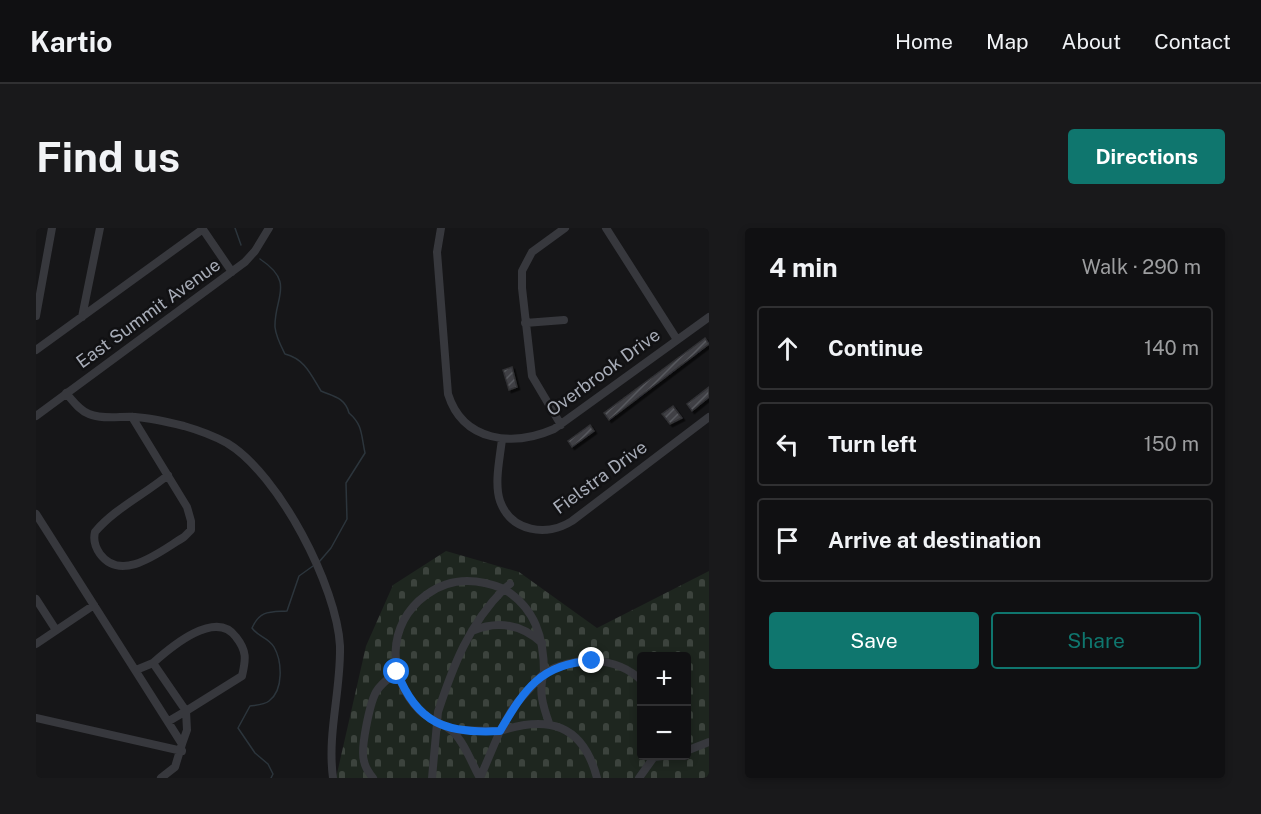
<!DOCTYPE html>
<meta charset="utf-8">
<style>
:root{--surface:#101012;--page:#19191b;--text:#f1f3f6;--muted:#9c9d9f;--line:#303032;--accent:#0f766e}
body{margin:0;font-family:"Public Sans",sans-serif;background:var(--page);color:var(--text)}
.controls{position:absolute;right:18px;bottom:18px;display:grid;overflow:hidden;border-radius:6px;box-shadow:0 3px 9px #0003}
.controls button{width:54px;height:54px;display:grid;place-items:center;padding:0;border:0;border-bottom:2px solid var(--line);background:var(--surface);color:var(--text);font:30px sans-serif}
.stop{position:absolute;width:18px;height:18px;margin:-14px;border:4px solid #1a73e8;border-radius:50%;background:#fff}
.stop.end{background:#1a73e8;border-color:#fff;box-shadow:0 2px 6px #0008}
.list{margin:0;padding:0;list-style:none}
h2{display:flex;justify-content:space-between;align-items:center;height:78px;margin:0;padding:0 24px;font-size:26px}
h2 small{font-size:20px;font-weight:400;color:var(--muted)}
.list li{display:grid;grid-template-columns:39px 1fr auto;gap:18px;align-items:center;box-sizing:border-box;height:84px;margin:0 12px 12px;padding:0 12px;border:2px solid var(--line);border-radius:6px}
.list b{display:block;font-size:22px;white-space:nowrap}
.list em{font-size:20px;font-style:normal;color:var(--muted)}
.actions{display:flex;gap:12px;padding:18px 24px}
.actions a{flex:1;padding:14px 0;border:2px solid var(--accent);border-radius:6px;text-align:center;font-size:21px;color:var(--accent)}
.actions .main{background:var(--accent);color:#fff}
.icon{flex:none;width:33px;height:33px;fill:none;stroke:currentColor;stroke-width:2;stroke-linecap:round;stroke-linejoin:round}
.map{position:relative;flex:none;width:673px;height:550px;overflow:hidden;border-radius:6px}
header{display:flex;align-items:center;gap:36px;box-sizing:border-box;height:84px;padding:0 30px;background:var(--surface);border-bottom:2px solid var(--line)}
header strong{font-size:28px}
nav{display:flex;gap:33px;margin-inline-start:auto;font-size:21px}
.intro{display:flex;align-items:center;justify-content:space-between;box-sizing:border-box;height:144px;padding:0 36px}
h1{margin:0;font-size:42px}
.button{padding:15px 27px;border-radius:6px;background:var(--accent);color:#fff;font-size:21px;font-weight:700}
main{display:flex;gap:36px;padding:0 36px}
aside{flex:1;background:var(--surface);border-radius:6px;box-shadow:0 3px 9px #0003}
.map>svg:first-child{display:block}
.cemetery{fill:url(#cemetery-stones);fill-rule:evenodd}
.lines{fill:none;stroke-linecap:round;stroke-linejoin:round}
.stream{stroke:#2c353c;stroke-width:1.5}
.building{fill:url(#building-hatch);stroke:#303034;stroke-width:1.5;filter:url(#shadow)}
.minor{stroke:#37383d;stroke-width:8}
.route{stroke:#1a73e8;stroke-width:8}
.labels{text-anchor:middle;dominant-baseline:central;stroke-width:5;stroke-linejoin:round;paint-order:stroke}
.street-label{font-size:18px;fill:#a8adb8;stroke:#111113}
</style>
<header>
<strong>Kartio</strong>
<nav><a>Home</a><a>Map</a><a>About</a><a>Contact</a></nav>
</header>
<div class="intro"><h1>Find us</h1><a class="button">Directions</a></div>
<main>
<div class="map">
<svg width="673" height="550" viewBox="0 0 673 550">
<defs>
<pattern id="cemetery-stones" width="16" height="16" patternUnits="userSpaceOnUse" patternTransform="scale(1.5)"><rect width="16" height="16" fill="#1e261f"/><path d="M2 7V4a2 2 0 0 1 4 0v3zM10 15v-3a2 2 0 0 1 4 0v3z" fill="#3c433d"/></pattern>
<pattern id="building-hatch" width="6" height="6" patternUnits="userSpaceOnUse" patternTransform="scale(1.5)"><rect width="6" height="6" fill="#404145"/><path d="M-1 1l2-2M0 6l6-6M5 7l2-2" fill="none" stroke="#595a5e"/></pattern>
<filter id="shadow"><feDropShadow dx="2.5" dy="2.5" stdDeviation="0" flood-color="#0009"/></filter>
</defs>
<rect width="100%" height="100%" fill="#161618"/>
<path class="cemetery" d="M410,323L483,344L561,400L673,343V550H300L330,418L357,357ZM606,428H650V528H606Z"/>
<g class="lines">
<path class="stream" d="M199,0L205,17
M224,31C260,55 238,69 239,99C240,109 245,118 249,126C269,131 275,147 285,163C296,168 309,169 313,185C327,197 325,207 329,225L310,255L311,291L295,320L283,334
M235,550L237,546L232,536L219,525L202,500L214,478C220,477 228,477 233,473C248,462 246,433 238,419C232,409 222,409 216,400C224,382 234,384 251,383L263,348L277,338"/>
</g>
<path class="building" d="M669,110L673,116L573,192L568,185Z
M476,139L481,159L473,162L467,142Z
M673,159V169L656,183L651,176Z
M637,178L646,190L634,196L626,186Z
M554,197L558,203L536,219L532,213Z"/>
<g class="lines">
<path class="minor" d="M166,0L196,44
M405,0L401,24L412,166C427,214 477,219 518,201L673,89
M570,0L640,110
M0,88L16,0
M46,89L64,0
M489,95L528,92
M0,122L167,1
M30,165C37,173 43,182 53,186C67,192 85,188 99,189C115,190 132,194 148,198C162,202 178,208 191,215C243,246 301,359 304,418C305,463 291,505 297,550
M0,188L209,34L219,23L233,0
M96,189L151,279L155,293V302L148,309C126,322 86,356 64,326C59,319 57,312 59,304C78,281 108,267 132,247
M525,197L496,148L486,60V43L496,24L529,0
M466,211C464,230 458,255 464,273C475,304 511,309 536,293L673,189
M0,286L146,516L139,539L125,550
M0,371L20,402
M436,403C462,392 485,396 506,415
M0,416L58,377
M117,435C136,418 180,381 200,409C211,423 210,431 206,448L150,483L151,502L146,516
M100,442L117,435L150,483L133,493
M0,490L146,523
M513,495C507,478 502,462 508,445C539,428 579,427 606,453
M415,502L464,503L478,478L508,445C508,409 499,380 468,361L474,356
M650,523L673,514
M337,550C333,545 329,539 328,533C324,521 334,475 340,464C345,455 353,450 361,444
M396,550L402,484C417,438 433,396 468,361C441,350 414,349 390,367C350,396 351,450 384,483C393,492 407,495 416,503C428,513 436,536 444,550
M444,550L464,503C512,487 547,496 561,550
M603,550L618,529L627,528"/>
</g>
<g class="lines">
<path class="route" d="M361,444C381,496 411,506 464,503C488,462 505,435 556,433"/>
</g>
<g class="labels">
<g class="street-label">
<text transform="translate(112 85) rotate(-36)">East Summit Avenue</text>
<text transform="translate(567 144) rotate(-36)">Overbrook Drive</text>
<text transform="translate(564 249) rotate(-36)">Fielstra Drive</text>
</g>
</g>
</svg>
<div class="controls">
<button>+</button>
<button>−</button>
</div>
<div class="stop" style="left:361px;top:444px"></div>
<div class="stop end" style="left:556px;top:433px"></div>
</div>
<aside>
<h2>4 min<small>Walk · 290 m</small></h2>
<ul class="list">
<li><svg class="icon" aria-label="ahead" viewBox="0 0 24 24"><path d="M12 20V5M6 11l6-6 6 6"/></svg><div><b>Continue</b></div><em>140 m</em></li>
<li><svg class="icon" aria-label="left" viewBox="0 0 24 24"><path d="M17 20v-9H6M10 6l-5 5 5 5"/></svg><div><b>Turn left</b></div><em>150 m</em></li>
<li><svg class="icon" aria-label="arrive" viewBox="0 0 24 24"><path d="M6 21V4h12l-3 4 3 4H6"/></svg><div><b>Arrive at destination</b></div></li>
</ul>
<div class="actions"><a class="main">Save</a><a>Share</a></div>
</aside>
</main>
